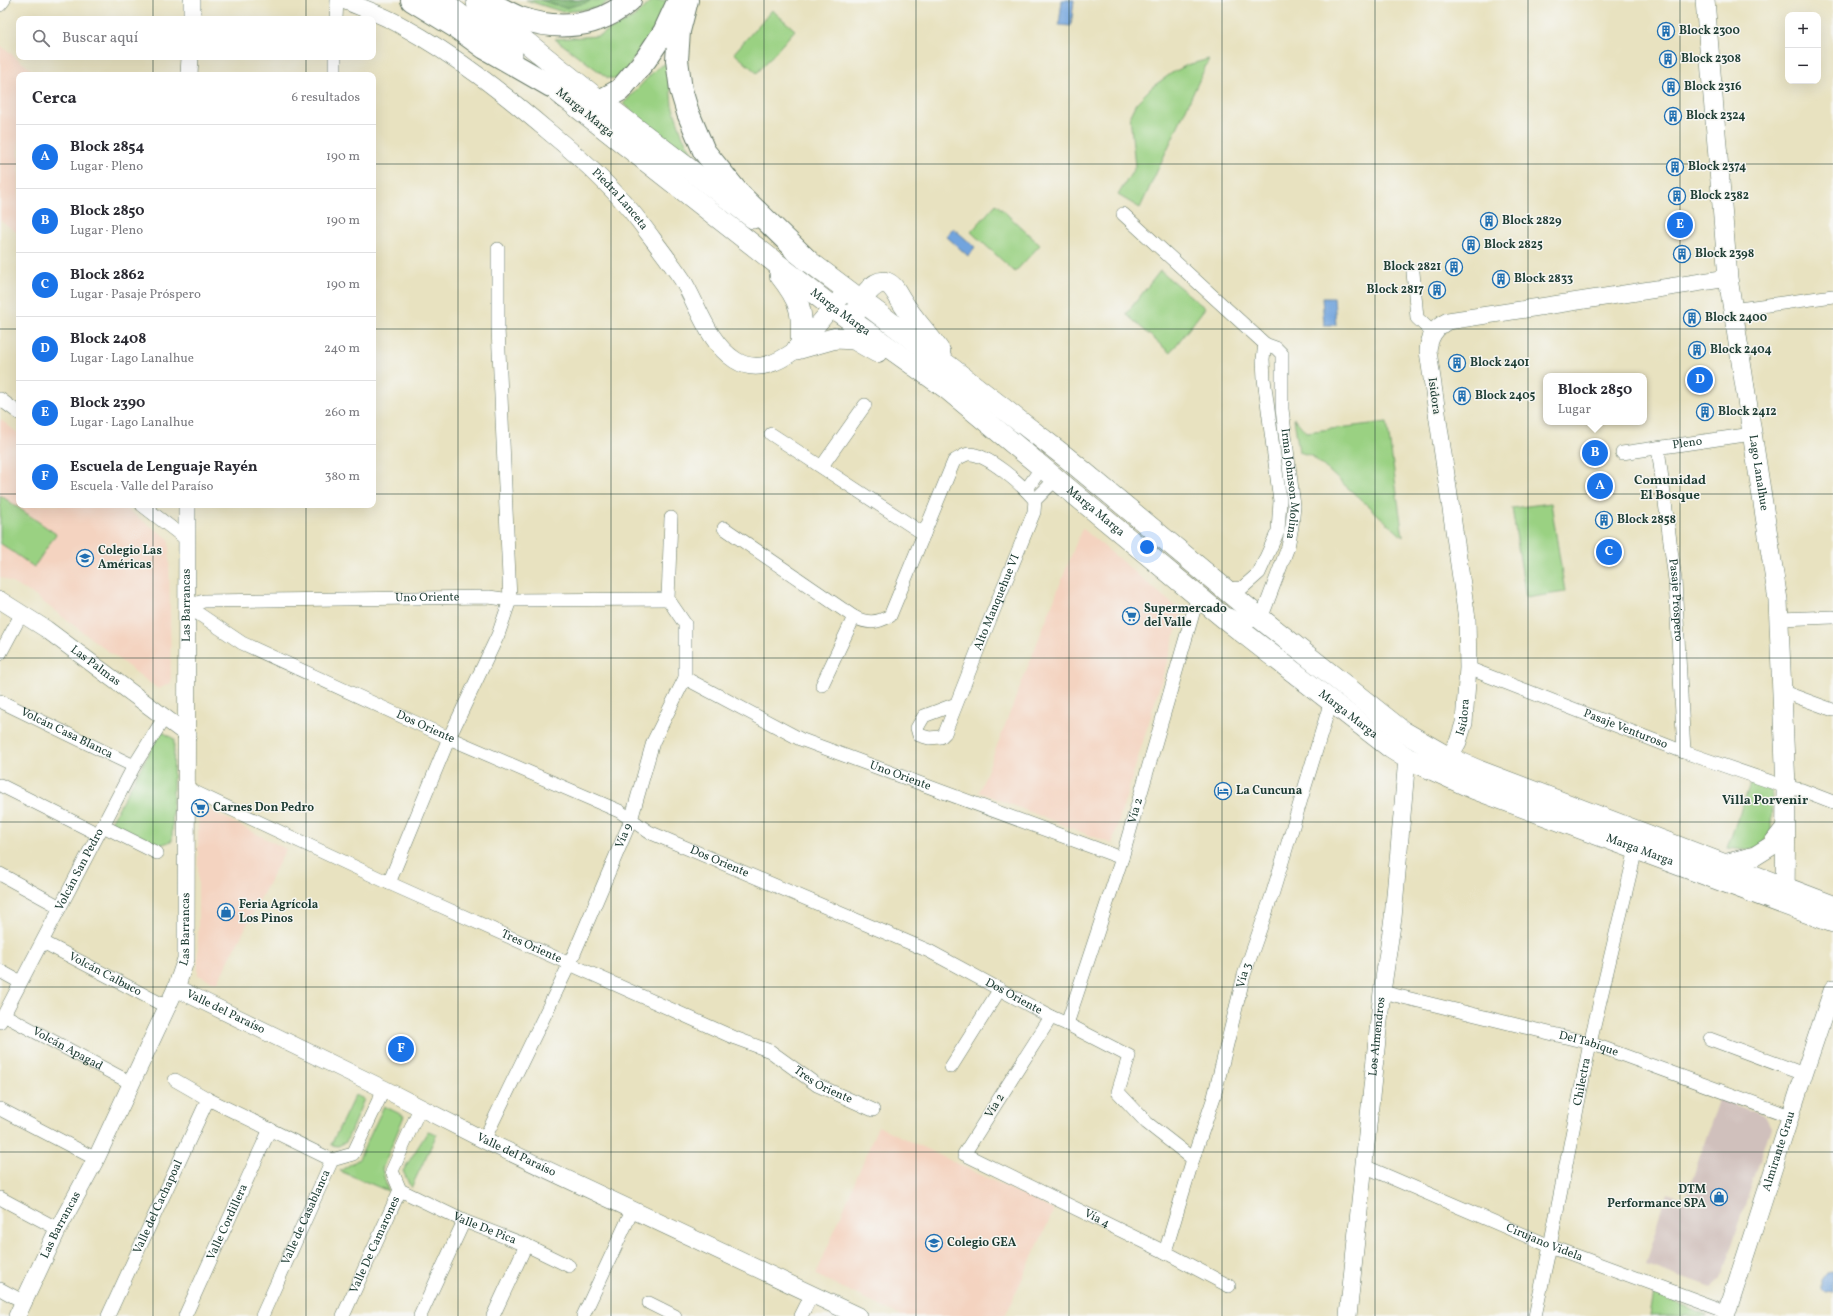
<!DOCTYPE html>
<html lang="es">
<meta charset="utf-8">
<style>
:root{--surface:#fff;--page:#f2f2f3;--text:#2b2b33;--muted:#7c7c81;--line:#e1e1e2;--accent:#1a73e8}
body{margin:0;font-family:Vollkorn,serif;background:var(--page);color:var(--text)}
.controls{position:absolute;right:12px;top:12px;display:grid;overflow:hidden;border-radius:8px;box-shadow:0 4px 16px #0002}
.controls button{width:36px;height:36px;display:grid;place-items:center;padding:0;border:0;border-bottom:1px solid var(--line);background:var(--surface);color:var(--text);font:20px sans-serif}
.you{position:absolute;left:1147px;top:547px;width:14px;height:14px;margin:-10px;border:3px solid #fff;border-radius:50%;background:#1a73e8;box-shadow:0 0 0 6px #1a73e833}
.badge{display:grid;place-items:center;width:26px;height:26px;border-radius:50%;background:var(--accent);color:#fff;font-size:13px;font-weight:700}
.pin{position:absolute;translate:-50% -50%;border:2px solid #fff;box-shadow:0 1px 4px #0006}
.popup{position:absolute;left:1543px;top:373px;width:104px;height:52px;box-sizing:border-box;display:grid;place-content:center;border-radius:8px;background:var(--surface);filter:drop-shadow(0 1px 3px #0005);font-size:13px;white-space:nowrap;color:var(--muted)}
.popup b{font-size:15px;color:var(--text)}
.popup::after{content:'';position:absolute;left:50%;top:100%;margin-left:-8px;border:8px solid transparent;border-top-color:var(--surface)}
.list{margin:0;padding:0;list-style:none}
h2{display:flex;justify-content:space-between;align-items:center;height:52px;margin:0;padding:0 16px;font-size:17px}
h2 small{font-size:13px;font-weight:400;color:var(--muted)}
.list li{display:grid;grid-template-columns:26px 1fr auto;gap:12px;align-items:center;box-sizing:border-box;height:64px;padding:0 16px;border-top:1px solid var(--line)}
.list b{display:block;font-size:15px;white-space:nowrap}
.list p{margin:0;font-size:13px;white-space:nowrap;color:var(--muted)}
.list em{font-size:13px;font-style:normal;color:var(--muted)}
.icon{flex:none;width:22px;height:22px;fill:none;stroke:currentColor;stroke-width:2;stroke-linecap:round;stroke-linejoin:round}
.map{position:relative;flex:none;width:1833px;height:1316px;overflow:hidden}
.search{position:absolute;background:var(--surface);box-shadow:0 4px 16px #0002;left:16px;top:16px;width:360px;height:44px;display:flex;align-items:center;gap:10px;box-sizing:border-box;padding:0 14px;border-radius:8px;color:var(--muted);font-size:15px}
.panel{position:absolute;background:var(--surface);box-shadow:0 4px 16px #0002;left:16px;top:72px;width:360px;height:436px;border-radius:8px}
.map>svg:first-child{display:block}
.built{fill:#f4d3c0}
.industrial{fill:#d0c0bc}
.green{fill:#9ad182;stroke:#5c875b}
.forest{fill:#7bb370;stroke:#4d7852}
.water{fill:#72a4dd;stroke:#487088}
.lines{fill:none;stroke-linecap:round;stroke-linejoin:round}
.minor-casing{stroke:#657765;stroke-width:14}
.tertiary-casing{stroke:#657765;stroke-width:18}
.secondary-casing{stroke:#657765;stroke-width:20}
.primary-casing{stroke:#657765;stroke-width:22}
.motorway-casing{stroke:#657765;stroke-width:24}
.minor{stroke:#fff;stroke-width:13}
.tertiary{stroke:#fff;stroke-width:17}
.secondary{stroke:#fff;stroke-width:19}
.primary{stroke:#fff;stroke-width:21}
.motorway{stroke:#fff;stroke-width:22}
.grid{fill:none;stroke:#1f3d34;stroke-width:1;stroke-opacity:0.55}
.labels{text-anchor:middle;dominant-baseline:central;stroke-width:3;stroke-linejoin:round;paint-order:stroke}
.poi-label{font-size:12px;font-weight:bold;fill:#1f3d34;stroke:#f6f6f2;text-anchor:start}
.street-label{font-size:12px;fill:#1f3d34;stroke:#f6f6f2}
.neighbourhood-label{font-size:13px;font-weight:bold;fill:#1f3d34;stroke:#f6f6f2}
</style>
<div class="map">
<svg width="1833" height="1316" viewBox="0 0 1833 1316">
<rect width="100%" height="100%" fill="#f6f6f2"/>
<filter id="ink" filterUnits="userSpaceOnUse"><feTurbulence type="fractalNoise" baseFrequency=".025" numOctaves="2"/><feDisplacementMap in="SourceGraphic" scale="8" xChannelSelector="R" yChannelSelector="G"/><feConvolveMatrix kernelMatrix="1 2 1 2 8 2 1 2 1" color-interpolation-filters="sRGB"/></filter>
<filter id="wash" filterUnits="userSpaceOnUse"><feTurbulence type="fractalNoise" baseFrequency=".012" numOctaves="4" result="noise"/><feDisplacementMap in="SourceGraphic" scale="16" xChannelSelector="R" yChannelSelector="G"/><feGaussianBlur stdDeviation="0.9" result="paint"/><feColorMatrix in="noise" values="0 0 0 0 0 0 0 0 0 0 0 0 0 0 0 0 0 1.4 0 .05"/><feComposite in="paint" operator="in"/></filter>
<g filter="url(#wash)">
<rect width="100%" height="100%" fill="#e8e2c0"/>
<path class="built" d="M0,45L38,75H19V234L0,220Z
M0,419L19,434V505H120L169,539L171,683L158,689L31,593L0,577Z
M1082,528L1182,612L1112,844L979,792Z
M198,804L286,849L217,983L198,975Z
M878,1126L1054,1210L1005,1316H901L816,1275Z"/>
<path class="industrial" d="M1719,1099L1765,1116L1771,1127L1721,1278L1711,1288L1646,1265L1667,1192L1686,1198Z"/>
<path class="green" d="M526,0H611L598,8L563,12Z
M653,0H674L620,79L608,78L555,39L598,36L633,18Z
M772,10L795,30L757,73L734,53Z
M1209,59L1140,208L1118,195L1135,167L1130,115L1136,103L1152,87L1172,73L1187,65Z
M668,62L672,105L683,137L699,164L623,104L656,69Z
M996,204L1040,245L1015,272L971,232Z
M1160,271L1205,308L1170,353L1126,314Z
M1294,418L1306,432L1387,422L1403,537L1312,456L1299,452Z
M0,495L56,534L34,567L0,543Z
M1551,503L1565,592L1526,598L1512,508Z
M161,731L174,739L172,841L157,846L111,822Z
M1750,784L1772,790L1771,831L1760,847L1744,850L1727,848Z
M355,1095L364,1099L346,1142L338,1146L331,1145Z
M384,1106L404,1116L382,1169L388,1191L340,1171L359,1159Z
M428,1131L437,1134L411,1188L403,1171Z
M1654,1293L1707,1315V1316H1650Z"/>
<path class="forest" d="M540,0H590L589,2L565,8Z"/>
<path class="water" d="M1062,0H1074L1071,26L1059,25Z
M953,228L975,247L968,256L946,236Z
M1322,298H1334L1336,325H1324Z
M1833,1272V1292L1826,1293L1822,1289V1280L1827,1273Z"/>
</g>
<g filter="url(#ink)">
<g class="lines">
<g class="minor-casing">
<g id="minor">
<path d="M0,5L4,0"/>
<path d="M336,19L337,0"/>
<path d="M335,75V57"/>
<path id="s1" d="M1123,214L1265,344L1276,348L1282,354V409L1294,506L1292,526L1288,547L1261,619L1243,622L1229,615"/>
<path d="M1413,272L1417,318L1433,333"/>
<path d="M1732,310L1833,296"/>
<path d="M0,399L19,413"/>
<path d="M771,434L924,534"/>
<path id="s2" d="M1658,448L1675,580L1684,752"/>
<path id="s3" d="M1622,453L1752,434"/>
<path d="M822,466L865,405"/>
<path d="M1026,490L1042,467"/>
<path d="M142,505L186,539"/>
<path d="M724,528L854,617C868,624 876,623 890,616L954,461C958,459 963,455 968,454C986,452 1023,486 1035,500"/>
<path d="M1225,589L1242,588L1259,573L1278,531L1280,501L1264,379L1263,359L1265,344"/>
<path id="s4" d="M187,606L242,643L449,738L619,811L649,832L929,951L1051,1017L1067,1024L1129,1056L1118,1092L1147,1123L1193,1159"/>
<path id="s5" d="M187,606L204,601L489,597L510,600L668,599"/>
<path d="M1780,619L1833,617"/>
<path d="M0,654L22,613"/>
<path id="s6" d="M1468,668L1684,752L1786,787L1802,790L1833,802"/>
<path id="s7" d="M685,678L800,739L1122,858"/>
<path d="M822,685L854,617"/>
<path d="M1781,691L1833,710"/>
<path id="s8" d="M0,701L134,766"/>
<path id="s9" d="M956,704L924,716L917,728L919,735L929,738L941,737L945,733L984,634L1034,512L1035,500L1056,479"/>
<path d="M0,785L98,834"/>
<path id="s10" d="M186,788L389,883L735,1038L770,1051L817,1085L873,1110"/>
<path d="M103,826L157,853"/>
<path d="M0,874L60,907"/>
<path d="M389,883L449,738L498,635L510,600L498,328V249"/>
<path id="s11" d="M43,942L167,1007"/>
<path d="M0,971L20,982"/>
<path id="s12" d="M1382,992L1590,1043L1790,1116"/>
<path id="s13" d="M4,1015L131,1083"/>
<path id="s14" d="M1051,1017L964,1154L1165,1252L1229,1286"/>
<path id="s15" d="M0,1022L134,766L164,718"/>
<path id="s16" d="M1067,1024L1122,858L1198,596"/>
<path d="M1710,1039L1804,1074"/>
<path d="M951,1067L1000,989"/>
<path d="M175,1080L208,1099L332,1160"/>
<path d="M0,1109L96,1159"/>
<path id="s17" d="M484,1140L570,963L631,820L653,742L685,678V624L668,599L671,518"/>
<path id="s18" d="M1364,1166L1550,1246L1728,1312"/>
<path id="s19" d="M400,1190L464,1221L526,1245L569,1266"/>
<path d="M0,1198L58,1229"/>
<path id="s20" d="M1165,1252L1193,1159L1214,1097L1244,975L1272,895L1331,701"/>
<path d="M0,1289L24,1302"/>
<path d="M649,1303L675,1316"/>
<path id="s21" d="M108,1316L208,1099"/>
<path id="s22" d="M185,1316L270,1129"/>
<path id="s23" d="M262,1316L332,1160L353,1154L384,1089"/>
<path id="s24" d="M343,1316L400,1190L392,1171L420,1108"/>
<path d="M420,1316L464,1221"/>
<path d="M493,1316L526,1245"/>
<path d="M583,1316L633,1209"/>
<path d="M801,1316L812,1294"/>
<path id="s25" d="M1535,1316L1550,1246L1590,1043L1636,849"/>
</g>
</g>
<g class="tertiary-casing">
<g id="tertiary">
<path id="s26" d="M343,0C362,8 384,15 402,26C455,55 503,93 549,132C582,159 614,188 640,222C654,241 669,260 682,279C698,305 708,343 735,360C757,374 779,362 797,349L840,298"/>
<path d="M192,19V0"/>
<path d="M189,75L190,57"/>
<path id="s27" d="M0,600L46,629L188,735"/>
<path id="s28" d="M1449,758L1458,742L1464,723L1468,668L1467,619L1428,351C1429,337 1435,327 1448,321L1728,278"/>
<path id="s29" d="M176,988L384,1089L484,1140L858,1316"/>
<path id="s30" d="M17,1316L58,1229L96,1159L176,988L186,959L187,505"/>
<path id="s31" d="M1348,1316L1382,992L1393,918L1407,758"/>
<path id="s32" d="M1726,1316L1804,1074L1833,988"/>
</g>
</g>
<g class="secondary-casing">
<g id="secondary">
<path id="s33" d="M1705,0L1728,278L1778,600L1786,787L1785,902"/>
<path d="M1724,864L1755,856L1771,846L1785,828"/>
</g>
</g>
<g class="primary-casing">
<g id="primary">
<path d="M441,0L512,55"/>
<path d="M477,3L600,101L753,218"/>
<path id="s34" d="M558,92L832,307L946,388L1223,617L1391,748L1407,758L1475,789L1833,922"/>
<path d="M794,250L951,368L1067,458L1261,619L1402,731L1449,758L1479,771L1833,906"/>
<path d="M780,275C801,302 803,311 801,345"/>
<path d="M855,313C859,303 873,278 887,283C894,286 897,294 901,300C912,319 928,334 940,352"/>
<path d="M797,349L836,338L854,339L877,352"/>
</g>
</g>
<g class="motorway-casing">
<path id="motorway" d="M412,0L456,27L485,48L551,86
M484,0C496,6 508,13 520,18C558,31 599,28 630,0
M687,0L679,31L677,60L681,90L688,113L704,151L738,193L808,261
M565,97L600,101L620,90L646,59L664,32L676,6"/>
</g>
<use href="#minor" class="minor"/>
<use href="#tertiary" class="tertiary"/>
<use href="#secondary" class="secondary"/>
<use href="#primary" class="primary"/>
<use href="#motorway" class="motorway"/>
</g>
</g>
<path class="grid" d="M153,0V19M306,0V19M458,0V1316M611,0V1316M764,0V1316M916,0V1316M1069,0V1316M1222,0V1316M1375,0V1316M1528,0V1316M1680,0V1316M153,57V75M306,57V75M0,164H19M373,164H1833M0,329H19M373,329H1833M0,494H19M373,494H1833M153,505V1316M306,505V1316M0,658H1833M0,822H1833M0,987H1833M0,1152H1833"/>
<defs>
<g id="building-ring" transform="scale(0.9)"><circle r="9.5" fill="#f6f6f2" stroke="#1f6fb2" stroke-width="1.5"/><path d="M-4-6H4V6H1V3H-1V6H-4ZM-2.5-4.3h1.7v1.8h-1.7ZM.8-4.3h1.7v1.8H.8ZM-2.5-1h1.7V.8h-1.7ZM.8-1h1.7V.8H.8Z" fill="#1f6fb2"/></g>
<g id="school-ring" transform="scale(0.9)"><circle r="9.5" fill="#f6f6f2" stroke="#1f6fb2" stroke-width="1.5"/><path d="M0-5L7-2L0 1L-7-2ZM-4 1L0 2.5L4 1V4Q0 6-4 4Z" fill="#1f6fb2"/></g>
<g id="supermarket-ring" transform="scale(0.9)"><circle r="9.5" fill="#f6f6f2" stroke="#1f6fb2" stroke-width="1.5"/><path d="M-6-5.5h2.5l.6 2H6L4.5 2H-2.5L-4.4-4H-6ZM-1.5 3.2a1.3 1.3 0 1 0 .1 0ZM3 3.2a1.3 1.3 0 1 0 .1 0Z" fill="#1f6fb2"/></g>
<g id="hotel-ring" transform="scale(0.9)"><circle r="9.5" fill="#f6f6f2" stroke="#1f6fb2" stroke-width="1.5"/><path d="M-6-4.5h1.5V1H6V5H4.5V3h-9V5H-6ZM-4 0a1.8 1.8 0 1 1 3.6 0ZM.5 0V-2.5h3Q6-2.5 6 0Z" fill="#1f6fb2"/></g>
<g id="shop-ring" transform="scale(0.9)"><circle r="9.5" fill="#f6f6f2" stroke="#1f6fb2" stroke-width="1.5"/><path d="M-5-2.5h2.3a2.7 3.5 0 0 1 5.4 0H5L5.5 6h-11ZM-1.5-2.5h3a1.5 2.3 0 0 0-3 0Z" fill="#1f6fb2"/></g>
</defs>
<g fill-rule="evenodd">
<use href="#building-ring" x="1666" y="31"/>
<use href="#building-ring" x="1668" y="59"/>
<use href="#building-ring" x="1671" y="87"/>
<use href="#building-ring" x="1673" y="116"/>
<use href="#building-ring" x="1675" y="167"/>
<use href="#building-ring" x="1677" y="196"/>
<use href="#building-ring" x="1489" y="221"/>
<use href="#building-ring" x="1471" y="245"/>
<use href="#building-ring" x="1682" y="254"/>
<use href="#building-ring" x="1454" y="267"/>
<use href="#building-ring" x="1501" y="279"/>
<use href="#building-ring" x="1437" y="290"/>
<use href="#building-ring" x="1692" y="318"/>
<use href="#building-ring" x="1697" y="350"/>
<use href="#building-ring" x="1457" y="363"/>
<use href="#building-ring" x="1462" y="396"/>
<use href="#building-ring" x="1705" y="412"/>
<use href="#building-ring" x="1604" y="520"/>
<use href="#school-ring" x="85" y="558"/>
<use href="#supermarket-ring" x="1131" y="616"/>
<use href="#hotel-ring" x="1223" y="791"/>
<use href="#supermarket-ring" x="200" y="808"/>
<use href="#shop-ring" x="226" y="912"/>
<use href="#shop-ring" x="1719" y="1197"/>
<use href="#school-ring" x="934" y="1243"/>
</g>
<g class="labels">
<g class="poi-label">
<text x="1679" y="31">Block 2300</text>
<text x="1681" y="59">Block 2308</text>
<text x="1684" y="87">Block 2316</text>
<text x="1686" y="116">Block 2324</text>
<text x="1688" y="167">Block 2374</text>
<text x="1690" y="196">Block 2382</text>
<text x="1502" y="221">Block 2829</text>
<text x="1484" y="245">Block 2825</text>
<text x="1695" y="254">Block 2398</text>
<text x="1441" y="267" text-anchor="end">Block 2821</text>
<text x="1514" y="279">Block 2833</text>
<text x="1424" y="290" text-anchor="end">Block 2817</text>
<text x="1705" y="318">Block 2400</text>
<text x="1710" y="350">Block 2404</text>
<text x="1470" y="363">Block 2401</text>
<text x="1475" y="396">Block 2405</text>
<text x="1718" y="412">Block 2412</text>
<text x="1617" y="520">Block 2858</text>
<text x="98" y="551">Colegio Las<tspan x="98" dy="14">Américas</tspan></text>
<text x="1144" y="609">Supermercado<tspan x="1144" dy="14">del Valle</tspan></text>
<text x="1236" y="791">La Cuncuna</text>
<text x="213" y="808">Carnes Don Pedro</text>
<text x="239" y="905">Feria Agrícola<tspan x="239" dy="14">Los Pinos</tspan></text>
<text x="1706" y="1190" text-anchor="end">DTM<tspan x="1706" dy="14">Performance SPA</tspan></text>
<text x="947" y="1243">Colegio GEA</text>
</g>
<g class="street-label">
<text transform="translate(585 113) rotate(39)">Marga Marga</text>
<text stroke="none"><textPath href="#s26" startOffset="344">Piedra Lanceta</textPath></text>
<text stroke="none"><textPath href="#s34" startOffset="358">Marga Marga</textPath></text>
<text transform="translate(1434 396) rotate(82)">Isidora</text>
<text stroke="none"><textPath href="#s3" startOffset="66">Pleno</textPath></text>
<text stroke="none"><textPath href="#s33" startOffset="476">Lago Lanalhue</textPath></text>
<text stroke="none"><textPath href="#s1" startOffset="343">Irma Johnson Molina</textPath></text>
<text stroke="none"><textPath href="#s34" startOffset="682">Marga Marga</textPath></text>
<text stroke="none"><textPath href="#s5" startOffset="241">Uno Oriente</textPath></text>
<text stroke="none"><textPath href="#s2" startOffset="153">Pasaje Próspero</textPath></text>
<text stroke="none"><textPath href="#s9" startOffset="224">Alto Manquehue VI</textPath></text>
<text stroke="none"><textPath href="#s30" startOffset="749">Las Barrancas</textPath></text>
<text stroke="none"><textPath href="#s27" startOffset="116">Las Palmas</textPath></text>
<text stroke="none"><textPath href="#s34" startOffset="1006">Marga Marga</textPath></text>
<text stroke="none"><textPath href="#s28" startOffset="44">Isidora</textPath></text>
<text stroke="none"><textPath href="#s4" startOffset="268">Dos Oriente</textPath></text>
<text stroke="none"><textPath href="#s6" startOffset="169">Pasaje Venturoso</textPath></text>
<text stroke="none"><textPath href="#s8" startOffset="74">Volcán Casa Blanca</textPath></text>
<text stroke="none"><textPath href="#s7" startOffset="237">Uno Oriente</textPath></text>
<text stroke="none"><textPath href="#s16" startOffset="224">Vía 2</textPath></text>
<text stroke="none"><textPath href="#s17" startOffset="335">Vía 9</textPath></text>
<text stroke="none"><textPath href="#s34" startOffset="1330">Marga Marga</textPath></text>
<text stroke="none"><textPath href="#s4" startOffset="592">Dos Oriente</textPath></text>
<text stroke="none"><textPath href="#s15" startOffset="172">Volcán San Pedro</textPath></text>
<text stroke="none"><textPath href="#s30" startOffset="425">Las Barrancas</textPath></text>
<text stroke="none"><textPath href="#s10" startOffset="380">Tres Oriente</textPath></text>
<text stroke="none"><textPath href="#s11" startOffset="70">Volcán Calbuco</textPath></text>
<text stroke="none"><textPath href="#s20" startOffset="288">Vía 3</textPath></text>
<text stroke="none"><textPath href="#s4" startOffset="916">Dos Oriente</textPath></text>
<text stroke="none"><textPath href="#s29" startOffset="55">Valle del Paraíso</textPath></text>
<text stroke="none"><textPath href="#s31" startOffset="281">Los Almendros</textPath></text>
<text stroke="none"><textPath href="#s12" startOffset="213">Del Tabique</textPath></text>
<text stroke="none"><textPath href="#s13" startOffset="72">Volcán Apagad</textPath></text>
<text stroke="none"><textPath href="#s25" startOffset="239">Chilectra</textPath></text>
<text stroke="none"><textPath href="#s10" startOffset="704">Tres Oriente</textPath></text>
<text transform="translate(995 1106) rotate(-58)">Vía 2</text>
<text stroke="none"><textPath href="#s32" startOffset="173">Almirante Grau</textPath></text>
<text stroke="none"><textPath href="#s29" startOffset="379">Valle del Paraíso</textPath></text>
<text stroke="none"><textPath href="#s21" startOffset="120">Valle del Cachapoal</textPath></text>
<text stroke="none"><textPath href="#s23" startOffset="108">Valle de Casablanca</textPath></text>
<text stroke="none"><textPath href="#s14" startOffset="310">Vía 4</textPath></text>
<text stroke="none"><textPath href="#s22" startOffset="103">Valle Cordillera</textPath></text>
<text stroke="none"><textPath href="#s30" startOffset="101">Las Barrancas</textPath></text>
<text stroke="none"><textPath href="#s19" startOffset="93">Valle De Pica</textPath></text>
<text stroke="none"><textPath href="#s18" startOffset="196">Cirujano Videla</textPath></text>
<text stroke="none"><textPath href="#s24" startOffset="78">Valle De Camarones</textPath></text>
</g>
<g class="neighbourhood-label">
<text x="1670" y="481">Comunidad<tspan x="1670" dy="15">El Bosque</tspan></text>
<text x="1765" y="801">Villa Porvenir</text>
</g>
</g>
</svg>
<div class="controls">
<button>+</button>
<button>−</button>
</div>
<div class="you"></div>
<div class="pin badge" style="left:1600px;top:486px">A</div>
<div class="pin badge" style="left:1595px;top:453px">B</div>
<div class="popup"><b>Block 2850</b>Lugar</div>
<div class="pin badge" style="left:1609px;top:552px">C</div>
<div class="pin badge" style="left:1700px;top:380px">D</div>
<div class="pin badge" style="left:1680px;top:225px">E</div>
<div class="pin badge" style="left:401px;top:1049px">F</div>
<div class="search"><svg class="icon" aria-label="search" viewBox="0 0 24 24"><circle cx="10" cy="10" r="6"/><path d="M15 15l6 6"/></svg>Buscar aquí</div>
<section class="panel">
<h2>Cerca<small>6 resultados</small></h2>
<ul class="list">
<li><span class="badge">A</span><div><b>Block 2854</b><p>Lugar · Pleno</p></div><em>190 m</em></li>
<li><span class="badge">B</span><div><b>Block 2850</b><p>Lugar · Pleno</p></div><em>190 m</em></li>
<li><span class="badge">C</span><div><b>Block 2862</b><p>Lugar · Pasaje Próspero</p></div><em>190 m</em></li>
<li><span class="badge">D</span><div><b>Block 2408</b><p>Lugar · Lago Lanalhue</p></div><em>240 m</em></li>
<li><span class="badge">E</span><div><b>Block 2390</b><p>Lugar · Lago Lanalhue</p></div><em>260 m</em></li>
<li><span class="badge">F</span><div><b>Escuela de Lenguaje Rayén</b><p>Escuela · Valle del Paraíso</p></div><em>380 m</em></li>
</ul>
</section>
</div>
